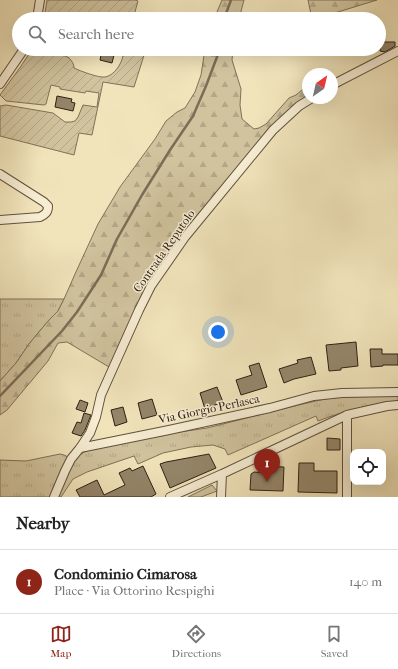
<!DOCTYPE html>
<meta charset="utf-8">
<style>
:root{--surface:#fff;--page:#f2f2f2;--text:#222;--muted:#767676;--line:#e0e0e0;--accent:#8f2418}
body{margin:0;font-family:"IM FELL French Canon",serif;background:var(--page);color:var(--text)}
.controls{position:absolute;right:12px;bottom:12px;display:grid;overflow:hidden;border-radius:8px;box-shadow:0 4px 16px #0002}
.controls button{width:36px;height:36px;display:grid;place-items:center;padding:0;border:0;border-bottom:1px solid var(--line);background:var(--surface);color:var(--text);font:20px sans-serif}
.compass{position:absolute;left:302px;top:68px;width:36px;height:36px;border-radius:50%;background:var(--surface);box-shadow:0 4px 16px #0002;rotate:34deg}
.you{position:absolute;left:218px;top:332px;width:14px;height:14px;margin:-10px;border:3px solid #fff;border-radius:50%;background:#1a73e8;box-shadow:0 0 0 6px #1a73e833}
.badge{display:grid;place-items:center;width:26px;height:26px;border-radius:50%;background:var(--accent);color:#fff;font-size:13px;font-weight:700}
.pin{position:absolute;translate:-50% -33px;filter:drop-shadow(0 1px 2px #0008)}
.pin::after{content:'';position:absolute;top:21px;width:14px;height:12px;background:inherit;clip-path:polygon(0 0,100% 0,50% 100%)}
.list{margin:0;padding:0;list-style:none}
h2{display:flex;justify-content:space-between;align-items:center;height:52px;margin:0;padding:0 16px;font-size:17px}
h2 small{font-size:13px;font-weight:400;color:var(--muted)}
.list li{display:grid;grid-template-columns:26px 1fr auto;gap:12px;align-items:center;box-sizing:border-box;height:64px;padding:0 16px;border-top:1px solid var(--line)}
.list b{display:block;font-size:15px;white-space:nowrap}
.list p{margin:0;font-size:13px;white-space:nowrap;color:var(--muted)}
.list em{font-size:13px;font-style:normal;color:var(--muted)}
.icon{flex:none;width:22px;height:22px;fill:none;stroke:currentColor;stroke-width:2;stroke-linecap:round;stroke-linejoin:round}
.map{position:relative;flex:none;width:398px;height:497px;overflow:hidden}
.search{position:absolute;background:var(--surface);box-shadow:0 4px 16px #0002;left:12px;right:12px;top:12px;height:44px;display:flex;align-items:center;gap:10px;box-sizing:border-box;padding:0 14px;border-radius:22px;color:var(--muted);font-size:15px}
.sheet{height:116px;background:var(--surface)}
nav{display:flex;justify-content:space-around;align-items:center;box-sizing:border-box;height:56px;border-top:1px solid var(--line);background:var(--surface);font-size:11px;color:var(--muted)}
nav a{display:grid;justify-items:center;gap:2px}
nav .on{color:var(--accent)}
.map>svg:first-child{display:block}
.grass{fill:url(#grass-tufts);stroke:#807258}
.forest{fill:url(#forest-firs);stroke:#807258}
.garden{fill:url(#garden-furrows);stroke:#807258}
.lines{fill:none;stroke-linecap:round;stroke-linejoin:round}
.stream{stroke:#7c6d56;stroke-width:2.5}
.building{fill:#94866a;stroke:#2f2013}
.minor-casing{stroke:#60513d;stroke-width:10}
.minor{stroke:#f6edd3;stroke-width:8}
.labels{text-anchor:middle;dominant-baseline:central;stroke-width:3;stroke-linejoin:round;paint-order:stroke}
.street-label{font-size:12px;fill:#2f2013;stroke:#f6edd3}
</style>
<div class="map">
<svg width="398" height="497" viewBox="0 0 398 497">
<defs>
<pattern id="grass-tufts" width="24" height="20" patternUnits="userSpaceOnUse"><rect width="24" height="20" fill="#d0c39e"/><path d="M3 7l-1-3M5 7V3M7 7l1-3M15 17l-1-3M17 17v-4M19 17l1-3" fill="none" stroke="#b3a787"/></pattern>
<pattern id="forest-firs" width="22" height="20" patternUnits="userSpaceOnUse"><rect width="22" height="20" fill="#d0c39e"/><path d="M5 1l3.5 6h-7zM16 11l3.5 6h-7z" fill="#b3a787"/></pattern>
<pattern id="garden-furrows" width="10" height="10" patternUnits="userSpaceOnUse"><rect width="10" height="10" fill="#d0c39e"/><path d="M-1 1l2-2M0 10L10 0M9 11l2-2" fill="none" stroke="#b3a787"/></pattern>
</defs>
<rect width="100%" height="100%" fill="#f1e4bb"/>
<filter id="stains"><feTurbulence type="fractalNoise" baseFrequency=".005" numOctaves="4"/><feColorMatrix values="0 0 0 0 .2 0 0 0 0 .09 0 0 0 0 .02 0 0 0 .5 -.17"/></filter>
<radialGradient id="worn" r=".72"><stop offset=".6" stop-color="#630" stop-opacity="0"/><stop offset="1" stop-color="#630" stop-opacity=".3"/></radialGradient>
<path class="grass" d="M0,299H64L58,311L49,320L38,333L29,344L16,363L0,381Z
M398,396V401C370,404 344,411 318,421L316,416L228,455L225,449L213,445L191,447L163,453L138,464L134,456L87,472L73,479L61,497H58C63,484 70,463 81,454C84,452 87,451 90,450L173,433L207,428L298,405L325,399L342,397Z
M60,454L64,455L68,457L51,497H0V460L26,461Z
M212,485L217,491L201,497H188Z"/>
<path class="forest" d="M222,0H244L239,19H214Z
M308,0H377L315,19H312Z
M205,49H233L232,60L241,89L240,105L242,119L254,129L259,128L266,124L289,98L296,95L308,85V96L285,114L273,126L171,251L109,367L67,342L58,343L48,361L7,410L0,415V381L16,363L29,344L38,333L49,320L58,311L64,299L75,274L98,224L120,187L155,139L166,121L177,112L185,108L195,92L201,75Z"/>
<path class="garden" d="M47,0H135L138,1L133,19H44Z
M123,49H146L134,87L103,82L92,135L79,133L74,155L0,136V106L6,105L53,113L65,122H71L75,121L78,117L83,105L97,107L99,93L86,91L85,93L60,89V87L51,85L46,104L44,105L6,101L0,95L19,69L31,51C40,51 62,53 69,58C72,61 74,64 74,68C80,71 99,78 105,77C116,75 125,59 123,49Z"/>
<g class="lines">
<path class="stream" d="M224,19L231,0
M0,396L62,331L77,312L90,292L101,275L117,239L142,195L170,150L193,116L206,86L220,49"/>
</g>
<path class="building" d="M380,42H395V46L385,52L380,51Z
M86,49H113V50L115,51L112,63L100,60L101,55L85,51Z
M57,96L72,99L71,102L75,103L73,111L55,107Z
M356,342L358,366L341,368V370L329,371L326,345Z
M370,349H382V354H398V365H383V366L371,367Z
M311,357L316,374L294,379L284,383L279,369L298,363L297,360Z
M259,363L267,387L241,395L236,380L252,375L249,366Z
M217,387L223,402L205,409L200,393Z
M152,399L157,415L142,419L138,403Z
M80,400L88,403L85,412L76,409Z
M123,407L127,422L115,426L111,410Z
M84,413L91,415L85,430L81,436L72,433L77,422L81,423Z
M327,438L340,439V450H327Z
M209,454L216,468L170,488L160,464L166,462Z
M299,463H314V471H337V493L298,492Z
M143,466L156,494L151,497H80L76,490L97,480L104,495L125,485L119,473L130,468L132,471Z
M268,466L284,467L283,491L250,490L251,474L254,472L268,473Z"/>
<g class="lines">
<g class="minor-casing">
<path id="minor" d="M37,19L40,0
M0,84L24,49
M332,85L398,51
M0,174L44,202L48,206C48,212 46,214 40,217L0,220
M80,448L169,430L270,408L314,396L342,393L398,392
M54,497L65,471L71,459L80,448L90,433L96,417L101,395L139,310L151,286L185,237L273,130L299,106L312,98
M170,497L222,474L347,415L387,406L398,405
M221,497L222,474
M347,497V415"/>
</g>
<use href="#minor" class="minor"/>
</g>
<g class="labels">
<g class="street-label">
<text transform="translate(164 251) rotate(-55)">Contrada Reputolo</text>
<text transform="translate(209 409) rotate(-12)">Via Giorgio Perlasca</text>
</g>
</g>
<rect width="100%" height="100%" filter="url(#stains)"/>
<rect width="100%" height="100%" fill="url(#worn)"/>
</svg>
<div class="controls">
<button><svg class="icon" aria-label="locate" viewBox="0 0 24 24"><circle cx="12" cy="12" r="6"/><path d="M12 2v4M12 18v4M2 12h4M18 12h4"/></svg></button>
</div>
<svg class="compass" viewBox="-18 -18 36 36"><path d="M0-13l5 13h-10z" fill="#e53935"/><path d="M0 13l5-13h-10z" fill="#767676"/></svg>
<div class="you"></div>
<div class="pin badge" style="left:267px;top:482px">1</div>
<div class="search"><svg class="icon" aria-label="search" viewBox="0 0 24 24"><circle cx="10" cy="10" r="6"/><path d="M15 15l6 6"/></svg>Search here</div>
</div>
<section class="sheet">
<h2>Nearby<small></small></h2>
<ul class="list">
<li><span class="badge">1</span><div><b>Condominio Cimarosa</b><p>Place · Via Ottorino Respighi</p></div><em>140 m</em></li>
</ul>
</section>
<nav>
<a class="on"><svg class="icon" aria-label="map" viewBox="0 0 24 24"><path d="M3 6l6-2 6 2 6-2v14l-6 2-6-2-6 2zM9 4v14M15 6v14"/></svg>Map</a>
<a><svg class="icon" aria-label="directions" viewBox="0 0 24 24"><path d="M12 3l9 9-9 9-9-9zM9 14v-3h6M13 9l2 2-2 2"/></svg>Directions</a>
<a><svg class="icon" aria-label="saved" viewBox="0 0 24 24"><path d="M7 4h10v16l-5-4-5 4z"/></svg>Saved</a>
</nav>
